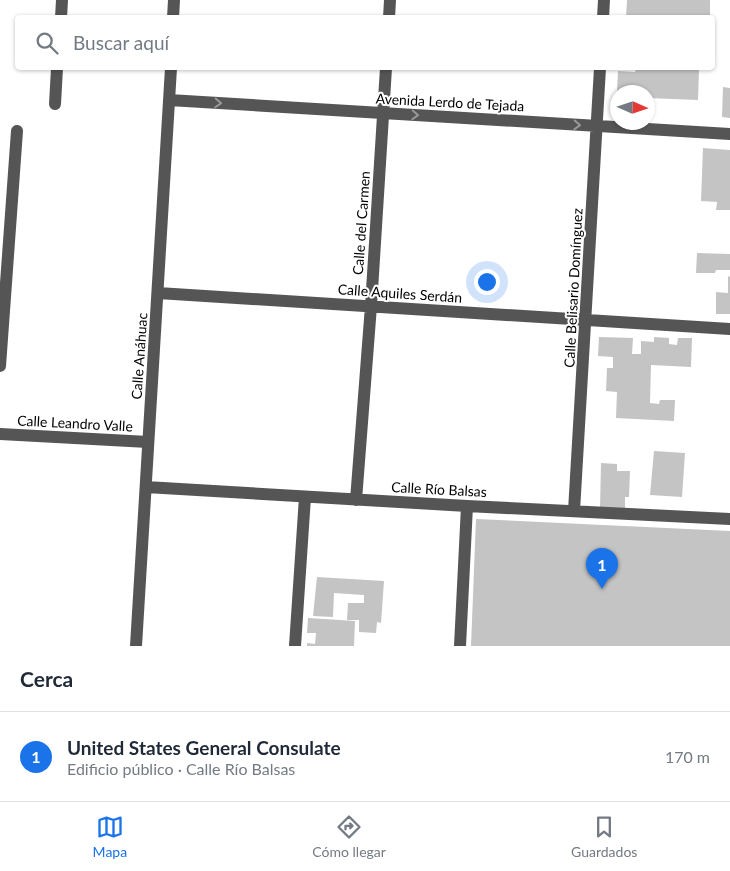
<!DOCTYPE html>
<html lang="es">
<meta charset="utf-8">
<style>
:root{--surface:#fff;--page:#f2f2f3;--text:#1f2937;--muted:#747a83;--line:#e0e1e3;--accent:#1a73e8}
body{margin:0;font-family:Lato,sans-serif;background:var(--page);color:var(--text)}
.compass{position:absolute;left:610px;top:85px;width:45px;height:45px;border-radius:50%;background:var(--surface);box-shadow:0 1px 4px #0004;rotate:93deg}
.you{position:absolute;left:486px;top:281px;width:18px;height:18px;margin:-12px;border:4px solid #fff;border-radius:50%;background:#1a73e8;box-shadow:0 0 0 8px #1a73e833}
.badge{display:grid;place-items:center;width:32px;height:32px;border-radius:50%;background:var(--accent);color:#fff;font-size:16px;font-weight:700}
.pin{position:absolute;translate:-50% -41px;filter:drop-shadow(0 1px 2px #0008)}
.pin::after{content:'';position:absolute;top:26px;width:18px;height:15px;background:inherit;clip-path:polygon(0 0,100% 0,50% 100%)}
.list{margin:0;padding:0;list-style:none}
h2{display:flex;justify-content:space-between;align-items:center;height:65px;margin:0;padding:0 20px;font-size:21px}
h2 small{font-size:16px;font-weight:400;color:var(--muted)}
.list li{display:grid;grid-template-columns:32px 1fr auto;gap:15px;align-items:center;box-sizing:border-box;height:90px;padding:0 20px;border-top:1px solid var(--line)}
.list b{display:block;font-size:19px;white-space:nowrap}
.list p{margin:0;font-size:16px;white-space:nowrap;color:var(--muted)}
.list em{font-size:16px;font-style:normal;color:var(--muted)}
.icon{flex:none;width:28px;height:28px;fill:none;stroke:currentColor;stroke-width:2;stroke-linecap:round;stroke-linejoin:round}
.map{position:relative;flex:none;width:730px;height:646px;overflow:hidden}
.search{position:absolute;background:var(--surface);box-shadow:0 1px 4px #0004;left:15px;right:15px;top:15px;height:55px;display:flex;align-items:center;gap:12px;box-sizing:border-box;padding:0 18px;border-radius:5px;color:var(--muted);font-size:19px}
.sheet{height:155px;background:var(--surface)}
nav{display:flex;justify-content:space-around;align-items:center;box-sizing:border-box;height:70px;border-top:1px solid var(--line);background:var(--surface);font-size:14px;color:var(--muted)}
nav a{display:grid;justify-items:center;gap:2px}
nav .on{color:var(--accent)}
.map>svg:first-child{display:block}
.building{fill:#c4c4c4}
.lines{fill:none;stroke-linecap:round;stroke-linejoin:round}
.minor{stroke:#555;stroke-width:12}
.oneway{stroke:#999}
.labels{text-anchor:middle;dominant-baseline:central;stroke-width:4;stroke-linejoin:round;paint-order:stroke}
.street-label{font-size:14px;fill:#000;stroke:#fff}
</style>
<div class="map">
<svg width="730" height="646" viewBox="0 0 730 646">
<rect width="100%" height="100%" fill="#fff"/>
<path class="building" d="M627,0H710V16L673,15V18H626Z
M636,68H665L699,69L698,100L648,98V92H617L618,71L635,72Z
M723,87L730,88V118L722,117Z
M703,148L730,150V210H716L717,202L701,201Z
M697,253L730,254V270H716L715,273H696Z
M728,276L730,277V314H716V292L728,293Z
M599,337L633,338L632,354H641V341L654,342V337L669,338V344L677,345L678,338H692L691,367L651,365L650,403L659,404L660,400H675L674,421L616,418L617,392L606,391L607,368H613V357L598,356Z
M654,451L685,453L682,497L650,495Z
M601,463L617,464V471H630L629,497H625V510L600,509Z
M476,519L730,531V646H471Z
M317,577L384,581L381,623L377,622L376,633L359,632V620H347L348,603H364V595L334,593L333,617L313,616Z
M308,618L355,621L354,646H307V643L315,644L316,633H307Z"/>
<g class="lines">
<path class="minor" d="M61,18L62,0
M173,18L174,0
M389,18L390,0
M603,18L604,0
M169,100L730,134
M55,104L57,68
M158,293L730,329
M0,366L17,131
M0,434L148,442
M146,487L467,506L730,519
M356,500L371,306L386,68
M574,511L600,68
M136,646L171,68
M295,646L305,497
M460,646L467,506"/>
</g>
<defs><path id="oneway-chevron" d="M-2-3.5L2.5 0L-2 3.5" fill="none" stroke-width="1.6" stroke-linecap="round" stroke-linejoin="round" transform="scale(1.25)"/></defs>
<g class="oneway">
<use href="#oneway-chevron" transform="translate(218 103) rotate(3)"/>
<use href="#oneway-chevron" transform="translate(415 115) rotate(3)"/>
<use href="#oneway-chevron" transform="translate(577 125) rotate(3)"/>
</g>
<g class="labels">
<g class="street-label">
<text transform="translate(450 102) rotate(3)">Avenida Lerdo de Tejada</text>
<text transform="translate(361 223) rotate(-86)">Calle del Carmen</text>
<text transform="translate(573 288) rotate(-87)">Calle Belisario Domínguez</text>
<text transform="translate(400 293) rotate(4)">Calle Aquiles Serdán</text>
<text transform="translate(139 356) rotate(-86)">Calle Anáhuac</text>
<text transform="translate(75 423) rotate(3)">Calle Leandro Valle</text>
<text transform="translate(439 489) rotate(3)">Calle Río Balsas</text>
</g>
</g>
</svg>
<svg class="compass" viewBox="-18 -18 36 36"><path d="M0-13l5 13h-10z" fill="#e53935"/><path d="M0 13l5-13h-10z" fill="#747a83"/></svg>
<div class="you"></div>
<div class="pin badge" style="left:602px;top:589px">1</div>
<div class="search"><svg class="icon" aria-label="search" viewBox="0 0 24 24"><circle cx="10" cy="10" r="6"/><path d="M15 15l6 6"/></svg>Buscar aquí</div>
</div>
<section class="sheet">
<h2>Cerca<small></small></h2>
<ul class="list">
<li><span class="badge">1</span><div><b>United States General Consulate</b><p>Edificio público · Calle Río Balsas</p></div><em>170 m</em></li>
</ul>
</section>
<nav>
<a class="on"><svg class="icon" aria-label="map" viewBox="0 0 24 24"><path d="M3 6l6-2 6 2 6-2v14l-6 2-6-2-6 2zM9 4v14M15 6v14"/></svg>Mapa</a>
<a><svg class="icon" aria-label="directions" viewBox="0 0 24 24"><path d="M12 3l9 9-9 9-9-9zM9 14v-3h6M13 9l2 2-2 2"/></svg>Cómo llegar</a>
<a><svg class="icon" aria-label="saved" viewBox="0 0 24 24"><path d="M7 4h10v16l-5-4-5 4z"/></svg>Guardados</a>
</nav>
